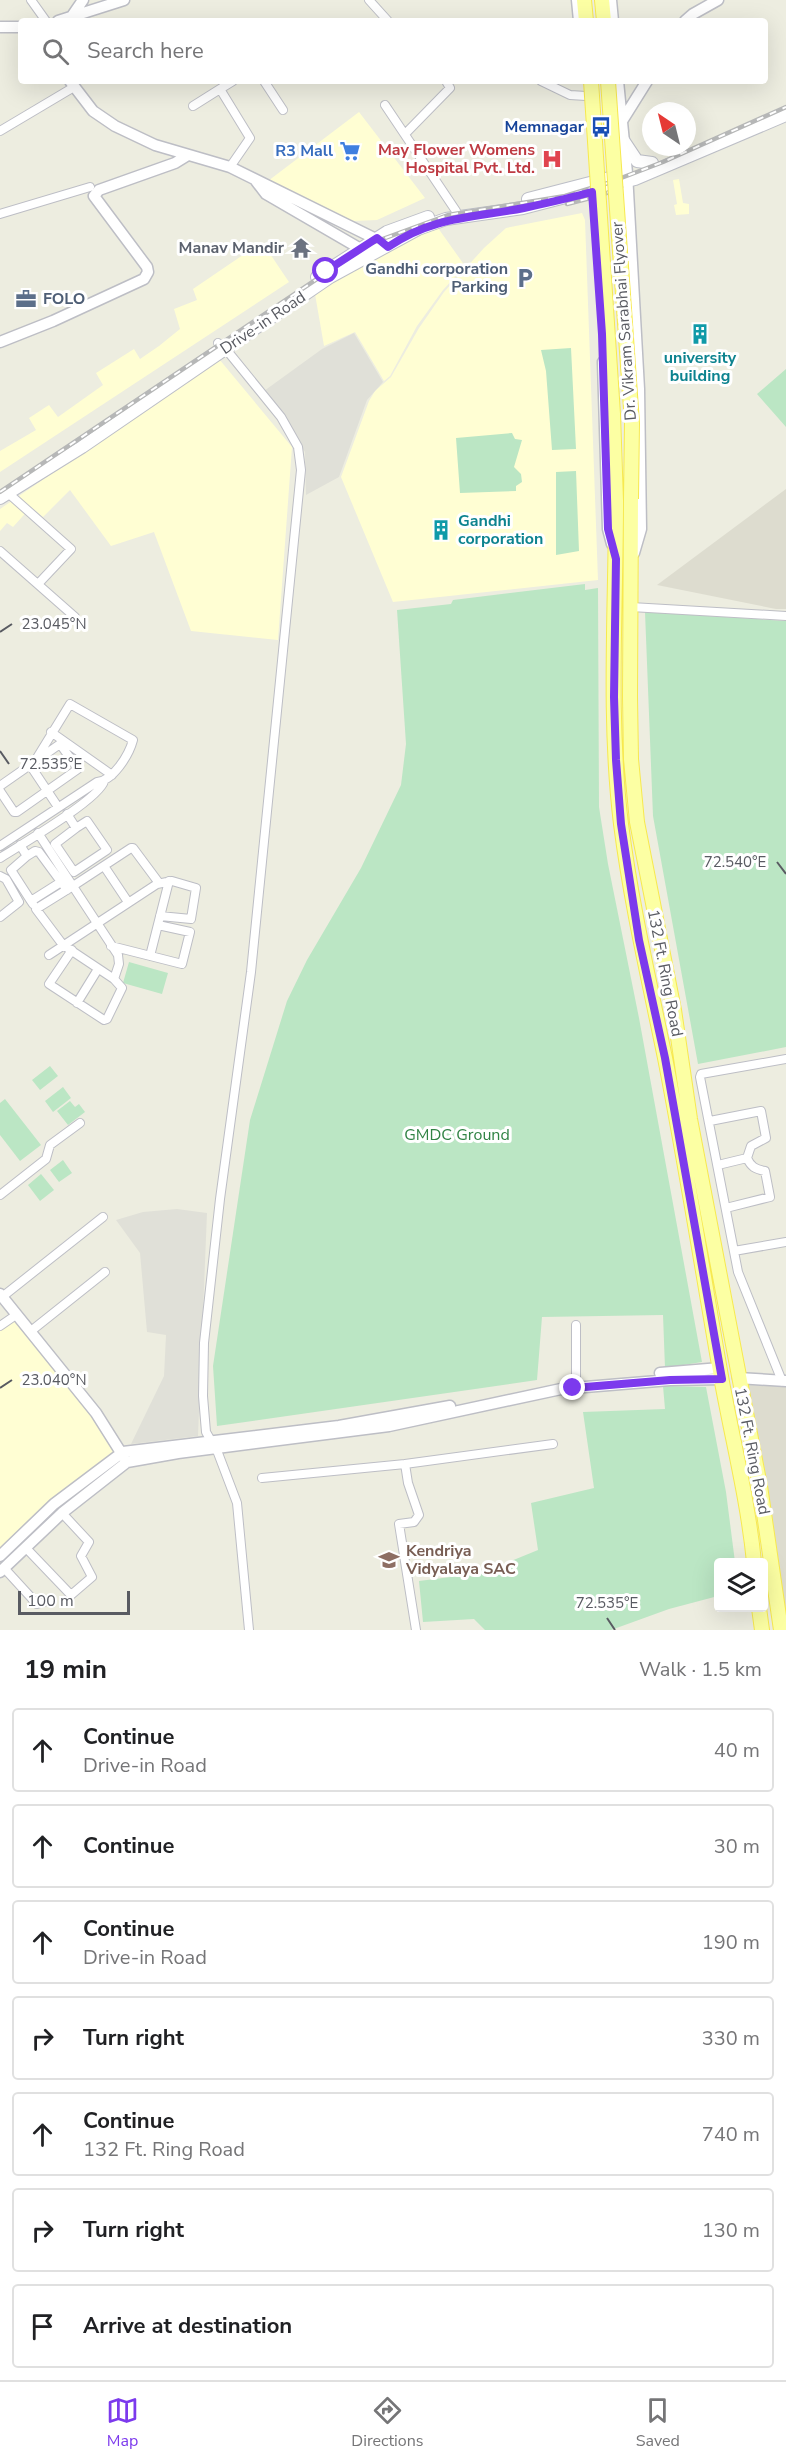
<!DOCTYPE html>
<meta charset="utf-8">
<style>
:root{--surface:#fff;--page:#f6f6f6;--text:#202124;--muted:#757577;--line:#e0e0e0;--accent:#7c3aed}
body{margin:0;font-family:"Nunito Sans",sans-serif;background:var(--page);color:var(--text)}
.controls{position:absolute;right:18px;bottom:18px;display:grid;overflow:hidden;border-radius:6px;box-shadow:0 6px 24px #0002}
.controls button{width:54px;height:54px;display:grid;place-items:center;padding:0;border:0;border-bottom:2px solid var(--line);background:var(--surface);color:var(--text);font:30px sans-serif}
.compass{position:absolute;left:642px;top:102px;width:54px;height:54px;border-radius:50%;background:var(--surface);box-shadow:0 6px 24px #0002;rotate:325deg}
.scale{position:absolute;left:18px;bottom:15px;width:112px;box-sizing:border-box;padding-left:6px;border:3px solid #595b62;border-top:0;font-size:16px;line-height:21px;white-space:nowrap;color:#595b62;-webkit-text-stroke:4px #fff;paint-order:stroke}
.stop{position:absolute;width:18px;height:18px;margin:-14px;border:4px solid #7c3aed;border-radius:50%;background:#fff}
.stop.end{background:#7c3aed;border-color:#fff;box-shadow:0 2px 6px #0008}
.list{margin:0;padding:0;list-style:none}
h2{display:flex;justify-content:space-between;align-items:center;height:78px;margin:0;padding:0 24px;font-size:26px}
h2 small{font-size:20px;font-weight:400;color:var(--muted)}
.list li{display:grid;grid-template-columns:39px 1fr auto;gap:18px;align-items:center;box-sizing:border-box;height:84px;margin:0 12px 12px;padding:0 12px;border:2px solid var(--line);border-radius:6px}
.list b{display:block;font-size:22px;white-space:nowrap}
.list p{margin:0;font-size:20px;white-space:nowrap;color:var(--muted)}
.list em{font-size:20px;font-style:normal;color:var(--muted)}
.icon{flex:none;width:33px;height:33px;fill:none;stroke:currentColor;stroke-width:2;stroke-linecap:round;stroke-linejoin:round}
.map{position:relative;flex:none;width:786px;height:1630px;overflow:hidden}
.search{position:absolute;background:var(--surface);box-shadow:0 6px 24px #0002;left:18px;right:18px;top:18px;height:66px;display:flex;align-items:center;gap:15px;box-sizing:border-box;padding:0 21px;border-radius:6px;color:var(--muted);font-size:22px}
.sheet{height:750px;background:var(--surface)}
nav{display:flex;justify-content:space-around;align-items:center;box-sizing:border-box;height:84px;border-top:2px solid var(--line);background:var(--surface);font-size:16px;color:var(--muted)}
nav a{display:grid;justify-items:center;gap:3px}
nav .on{color:var(--accent)}
.map>svg:first-child{display:block}
.commercial{fill:#fffed3}
.industrial{fill:#e0e0d8}
.education{fill:#dddccf}
.green{fill:#bbe6c4}
.lines{fill:none;stroke-linecap:round;stroke-linejoin:round}
.minor-casing{stroke:#bdbec5;stroke-width:10}
.tertiary-casing{stroke:#bdbec5;stroke-width:13}
.secondary-casing{stroke:#bdbfc7;stroke-width:14}
.primary-casing{stroke:#f7e94f;stroke-width:16}
.minor{stroke:#fff;stroke-width:8}
.tertiary{stroke:#fff;stroke-width:10}
.secondary{stroke:#fff;stroke-width:12}
.primary{stroke:#fcffa3;stroke-width:14}
.rail-casing{stroke:#b6b7b7;stroke-width:4.5}
.rail{stroke:#fff;stroke-width:2;stroke-dasharray:7;stroke-linecap:butt}
.primary-bridge-casing{stroke:#f7e94f;stroke-width:16;stroke-linecap:butt}
.primary-bridge{stroke:#fcffa3;stroke-width:14}
.route{stroke:#7c3aed;stroke-width:8}
.ticks{fill:none;stroke:#595b62;stroke-width:2}
.labels{text-anchor:middle;dominant-baseline:central;stroke-width:6;stroke-linejoin:round;paint-order:stroke}
.transit-label{font-size:16px;font-weight:bold;fill:#164399;stroke:#fff;text-anchor:end}
.health-label{font-size:16px;font-weight:bold;fill:#be3a42;stroke:#fff;text-anchor:end}
.shop-label{font-size:16px;font-weight:bold;fill:#366cbe;stroke:#fff;text-anchor:end}
.worship-label{font-size:16px;font-weight:bold;fill:#5b616d;stroke:#fff;text-anchor:end}
.service-label{font-size:16px;font-weight:bold;fill:#4e5e75;stroke:#fff;text-anchor:end}
.street-label{font-size:16px;fill:#595b62;stroke:#fff}
.culture-label{font-size:16px;font-weight:bold;fill:#0d838f;stroke:#fff}
.park-label{font-size:16px;fill:#308344;stroke:#fff}
.education-label{font-size:16px;font-weight:bold;fill:#785e54;stroke:#fff;text-anchor:start}
.ticks-label{font-size:15px;text-anchor:middle;fill:#595b62;stroke:#fff;stroke-width:6;stroke-linejoin:round;paint-order:stroke}
</style>
<div class="map">
<svg width="786" height="1630" viewBox="0 0 786 1630">
<rect width="100%" height="100%" fill="#edede0"/>
<path class="commercial" d="M359,112L425,198L377,220L354,221L319,214L268,181Z
M679,179L683,203L689,204V214L676,215L674,205L677,204L673,180Z
M582,213L585,220L598,580L393,602L341,477L369,401L375,391L391,377L419,328L444,292L484,248L506,228Z
M438,228L465,266L443,290L417,326L390,376L384,381L355,332L324,346L315,294L333,280L416,235Z
M262,242L289,282L0,472V451L36,430L29,418L49,405L58,417L103,385L96,373L134,349L140,359L159,346L180,329L174,309L197,300L193,289Z
M219,359L292,447L278,640L191,631L154,532L111,546L70,490L43,517L31,507L13,527L7,523L0,531V509Z
M16,1317L125,1458L104,1471L0,1569V1328Z"/>
<path class="industrial" d="M354,333L383,382L367,400L339,477L306,495L305,452L264,391L322,349Z
M177,1209L207,1213L198,1436L131,1444L164,1376L166,1335L147,1332L140,1253L116,1220L143,1212Z"/>
<path class="education" d="M786,489V609H776L657,585Z
M745,1385L786,1386V1620Z"/>
<path class="green" d="M571,348L576,449L552,450L546,371L541,350Z
M786,369V427L757,394Z
M512,433L515,439L522,440L514,467L521,474L522,482L516,486V491L460,493L456,438Z
M576,471L579,551L556,555V472Z
M585,584V590L598,588L599,807L608,864L639,1018L702,1362L665,1368L663,1315L542,1317L537,1380L217,1426L213,1366L250,1120L287,1001L307,960L361,868L401,785L406,744L397,610L451,604L453,600Z
M645,612L786,621V1047L698,1064L653,816Z
M129,962L168,973L162,994L123,983Z
M50,1066L58,1076L40,1090L32,1080Z
M63,1087L71,1098L53,1112L45,1101Z
M5,1099L41,1145L20,1161L0,1135V1103Z
M70,1101L75,1107L79,1104L85,1112L68,1125L57,1111Z
M63,1160L72,1173L59,1182L50,1170Z
M41,1174L54,1190L40,1201L28,1185Z
M663,1386L706,1387L726,1492L735,1562H718V1596L669,1609L611,1630H485L474,1619L423,1622L419,1581L482,1573L538,1550L531,1503L594,1488L583,1412L665,1409Z"/>
<g class="lines">
<g class="minor-casing">
<path id="minor" d="M31,0L46,21
M369,0L388,21
M264,81L283,110
M541,81L570,95L586,96
M385,105L456,211
M193,106L220,89
M0,131L74,87
M405,134L450,88L446,81
M230,167L250,138L220,89L233,81
M0,214L90,187
M218,343L225,348L281,417L298,447L301,470L251,972L220,1199L204,1343L203,1396L206,1432L218,1453L237,1503L249,1630
M8,493L71,549L38,584
M0,551L75,617
M631,607L786,616
M51,732L112,775
M30,765L58,807
M0,786L60,744L78,769L17,812H14L0,791
M67,814L76,828L87,821L107,850L74,872L55,844L76,828
M38,833L118,955L119,964L114,979L63,945L36,909L73,886L131,848H133L159,883
M20,845L27,856L35,851L39,852L67,890
M0,846L97,782C113,781 129,755 133,740L70,704L35,761
M27,856L11,870L31,901
M0,858C19,846 101,798 104,781
M104,866L128,902
M0,876L6,879L19,902L0,917
M33,904L31,901L61,882
M111,946L182,964L190,932L158,925
M72,950L49,984L104,1020L107,1019L122,988L114,979
M49,955L157,884L172,881L196,888L191,919L160,916
M150,956L169,881
M77,1003L98,969
M710,1121L761,1111L766,1138L751,1146L747,1158C751,1167 755,1169 765,1171L770,1197L726,1208
M718,1165L747,1158
M0,1195L46,1159L50,1145L80,1123
M734,1251L786,1242
M2,1297L103,1217
M576,1325V1381
M0,1326L16,1315
M31,1331L105,1272
M782,1381L738,1272L700,1077L701,1074L786,1059
M262,1478L405,1464
M26,1548L71,1595L92,1577L81,1556L89,1542L62,1513
M4,1568L37,1604L50,1600
M416,1630L399,1524L414,1522L419,1515L408,1483L405,1464L553,1444"/>
</g>
<g class="tertiary-casing">
<path id="tertiary" d="M577,0L579,21
M611,0L613,21
M72,16L83,0
M58,21L124,0
M685,21L693,14L718,0
M0,27H21
M70,81L93,111L115,126L155,145L230,167L382,242
M618,81L627,173L639,389L641,529L634,553
M622,121L647,81
M256,181L266,194L366,252
M0,342L53,321L144,279L148,272L147,267L94,196L99,190L175,163L188,155
M603,362L608,529L612,544
M0,1294L96,1413L125,1459
M660,1373L720,1368
M738,1378L786,1381
M0,1556L54,1504L123,1452L339,1426L450,1406
M0,1572L62,1513L127,1462L178,1453L389,1426L561,1389L670,1380L722,1379"/>
</g>
<g class="secondary-casing">
<path id="secondary" d="M623,140L637,161L652,163
M528,199L621,175
M317,277L387,232L428,217
M0,498L82,447L330,277L418,229L446,219L523,208L635,179L786,115"/>
</g>
<g class="primary-casing">
<path id="primary" d="M584,0L586,21
M602,0L604,21
M631,499L630,697L631,759L637,822L674,1010L690,1119L760,1486L781,1630
M616,501C616,608 608,717 621,824C631,903 649,980 665,1058C686,1165 703,1274 722,1382C733,1442 748,1501 754,1562
M759,1608L762,1630"/>
</g>
<use href="#minor" class="minor"/>
<use href="#tertiary" class="tertiary"/>
<use href="#secondary" class="secondary"/>
<use href="#primary" class="primary"/>
<g class="rail-casing">
<path id="rail" d="M567,204L602,195L621,187
M0,492L369,244L448,215L565,196L608,183L663,162L786,107"/>
</g>
<use href="#rail" class="rail"/>
<g class="primary-bridge-casing">
<path id="primary-bridge" d="M591,81L613,414L616,501
M608,81L632,423L631,499"/>
</g>
<use href="#primary-bridge" class="primary-bridge"/>
</g>
<g class="lines">
<path class="route" d="M326,271L377,238L388,247C433,216 473,218 524,208C547,203 570,198 592,192L602,334L608,529L616,559L614,697L616,760L621,824L639,940L665,1058L722,1379L670,1380L573,1388"/>
</g>
<path class="ticks" d="M0,632L12,624M0,751L9,764M777,862L786,874M0,1388L12,1380M607,1618L615,1630"/>
<defs>
<g id="bus-bare" transform="scale(1.62)"><path d="M-5-6H5V4H4V6H2V4H-2V6H-4V4H-5ZM-3.5-4V0h7V-4ZM-3.5 1.2v1.5H-2V1.2ZM2 1.2v1.5H3.5V1.2Z" fill="#1a4fb4" stroke="#fff" stroke-width="2.5" paint-order="stroke"/></g>
<g id="supermarket-bare" transform="scale(1.62)"><path d="M-6-5.5h2.5l.6 2H6L4.5 2H-2.5L-4.4-4H-6ZM-1.5 3.2a1.3 1.3 0 1 0 .1 0ZM3 3.2a1.3 1.3 0 1 0 .1 0Z" fill="#3f7fe0" stroke="#fff" stroke-width="2.5" paint-order="stroke"/></g>
<g id="hospital-bare" transform="scale(1.62)"><path d="M-5-5h3v3.5h4V-5h3V5h-3V1.5h-4V5h-3Z" fill="#e0444e" stroke="#fff" stroke-width="2.5" paint-order="stroke"/></g>
<g id="temple-bare" transform="scale(1.62)"><path d="M0-6L5-2H3V0L6.5 2.5H4V6H1.5V3h-3V6H-4V2.5H-6.5L-3 0V-2H-5Z" fill="#6b7280" stroke="#fff" stroke-width="2.5" paint-order="stroke"/></g>
<g id="parking-bare" transform="scale(1.62)"><path d="M-3.5-5.5H1a3.5 3.5 0 0 1 0 7H-1V5.5H-3.5ZM-1-3.4V-.6H.8a1.4 1.4 0 0 0 0-2.8Z" fill="#5c6f8a" stroke="#fff" stroke-width="2.5" paint-order="stroke"/></g>
<g id="office-bare" transform="scale(1.62)"><path d="M-6-3h4V-5.5h4V-3h4V5H-6ZM-1-4.5V-3h2v-1.5ZM-6 0V1H6V0Z" fill="#5c6f8a" stroke="#fff" stroke-width="2.5" paint-order="stroke"/></g>
<g id="building-bare" transform="scale(1.62)"><path d="M-4-6H4V6H1V3H-1V6H-4ZM-2.5-4.3h1.7v1.8h-1.7ZM.8-4.3h1.7v1.8H.8ZM-2.5-1h1.7V.8h-1.7ZM.8-1h1.7V.8H.8Z" fill="#0f9aa8" stroke="#fff" stroke-width="2.5" paint-order="stroke"/></g>
<g id="school-bare" transform="scale(1.62)"><path d="M0-5L7-2L0 1L-7-2ZM-4 1L0 2.5L4 1V4Q0 6-4 4Z" fill="#8d6e63" stroke="#fff" stroke-width="2.5" paint-order="stroke"/></g>
</defs>
<g fill-rule="evenodd">
<use href="#bus-bare" x="601" y="127"/>
<use href="#supermarket-bare" x="350" y="151"/>
<use href="#hospital-bare" x="552" y="159"/>
<use href="#temple-bare" x="301" y="248"/>
<use href="#parking-bare" x="525" y="278"/>
<use href="#office-bare" x="26" y="299"/>
<use href="#building-bare" x="700" y="334"/>
<use href="#building-bare" x="441" y="530"/>
<use href="#school-bare" x="389" y="1560"/>
</g>
<g class="labels">
<g class="transit-label">
<text x="584" y="127">Memnagar</text>
</g>
<g class="health-label">
<text x="535" y="150">May Flower Womens<tspan x="535" dy="18">Hospital Pvt. Ltd.</tspan></text>
</g>
<g class="shop-label">
<text x="333" y="151">R3 Mall</text>
</g>
<g class="worship-label">
<text x="284" y="248">Manav Mandir</text>
</g>
<g class="service-label">
<text x="508" y="269">Gandhi corporation<tspan x="508" dy="18">Parking</tspan></text>
<text x="43" y="299" text-anchor="start">FOLO</text>
</g>
<g class="street-label">
<text transform="translate(624 321) rotate(-94)">Dr. Vikram Sarabhai Flyover</text>
<text transform="translate(263 323) rotate(-34)">Drive-in Road</text>
<text transform="translate(665 973) rotate(79)">132 Ft. Ring Road</text>
<text transform="translate(752 1451) rotate(79)">132 Ft. Ring Road</text>
</g>
<g class="culture-label">
<text x="700" y="358">university<tspan x="700" dy="18">building</tspan></text>
<text x="458" y="521" text-anchor="start">Gandhi<tspan x="458" dy="18">corporation</tspan></text>
</g>
<g class="park-label">
<text x="457" y="1135">GMDC Ground</text>
</g>
<g class="education-label">
<text x="406" y="1551">Kendriya<tspan x="406" dy="18">Vidyalaya SAC</tspan></text>
</g>
</g>
<g class="ticks-label">
<text x="54" y="629">23.045°N</text>
<text x="51" y="769">72.535°E</text>
<text x="735" y="867">72.540°E</text>
<text x="54" y="1385">23.040°N</text>
<text x="607" y="1608">72.535°E</text>
</g>
</svg>
<div class="controls">
<button><svg class="icon" aria-label="layers" viewBox="0 0 24 24"><path d="M12 4l9 5-9 5-9-5zM3 14l9 5 9-5"/></svg></button>
</div>
<svg class="compass" viewBox="-18 -18 36 36"><path d="M0-13l5 13h-10z" fill="#e53935"/><path d="M0 13l5-13h-10z" fill="#757577"/></svg>
<div class="scale">100 m</div>
<div class="stop" style="left:326px;top:271px"></div>
<div class="stop end" style="left:573px;top:1388px"></div>
<div class="search"><svg class="icon" aria-label="search" viewBox="0 0 24 24"><circle cx="10" cy="10" r="6"/><path d="M15 15l6 6"/></svg>Search here</div>
</div>
<section class="sheet">
<h2>19 min<small>Walk · 1.5 km</small></h2>
<ul class="list">
<li><svg class="icon" aria-label="ahead" viewBox="0 0 24 24"><path d="M12 20V5M6 11l6-6 6 6"/></svg><div><b>Continue</b><p>Drive-in Road</p></div><em>40 m</em></li>
<li><svg class="icon" aria-label="ahead" viewBox="0 0 24 24"><path d="M12 20V5M6 11l6-6 6 6"/></svg><div><b>Continue</b></div><em>30 m</em></li>
<li><svg class="icon" aria-label="ahead" viewBox="0 0 24 24"><path d="M12 20V5M6 11l6-6 6 6"/></svg><div><b>Continue</b><p>Drive-in Road</p></div><em>190 m</em></li>
<li><svg class="icon" aria-label="right" viewBox="0 0 24 24"><path d="M7 20v-9h11M14 6l5 5-5 5"/></svg><div><b>Turn right</b></div><em>330 m</em></li>
<li><svg class="icon" aria-label="ahead" viewBox="0 0 24 24"><path d="M12 20V5M6 11l6-6 6 6"/></svg><div><b>Continue</b><p>132 Ft. Ring Road</p></div><em>740 m</em></li>
<li><svg class="icon" aria-label="right" viewBox="0 0 24 24"><path d="M7 20v-9h11M14 6l5 5-5 5"/></svg><div><b>Turn right</b></div><em>130 m</em></li>
<li><svg class="icon" aria-label="arrive" viewBox="0 0 24 24"><path d="M6 21V4h12l-3 4 3 4H6"/></svg><div><b>Arrive at destination</b></div></li>
</ul>
</section>
<nav>
<a class="on"><svg class="icon" aria-label="map" viewBox="0 0 24 24"><path d="M3 6l6-2 6 2 6-2v14l-6 2-6-2-6 2zM9 4v14M15 6v14"/></svg>Map</a>
<a><svg class="icon" aria-label="directions" viewBox="0 0 24 24"><path d="M12 3l9 9-9 9-9-9zM9 14v-3h6M13 9l2 2-2 2"/></svg>Directions</a>
<a><svg class="icon" aria-label="saved" viewBox="0 0 24 24"><path d="M7 4h10v16l-5-4-5 4z"/></svg>Saved</a>
</nav>
